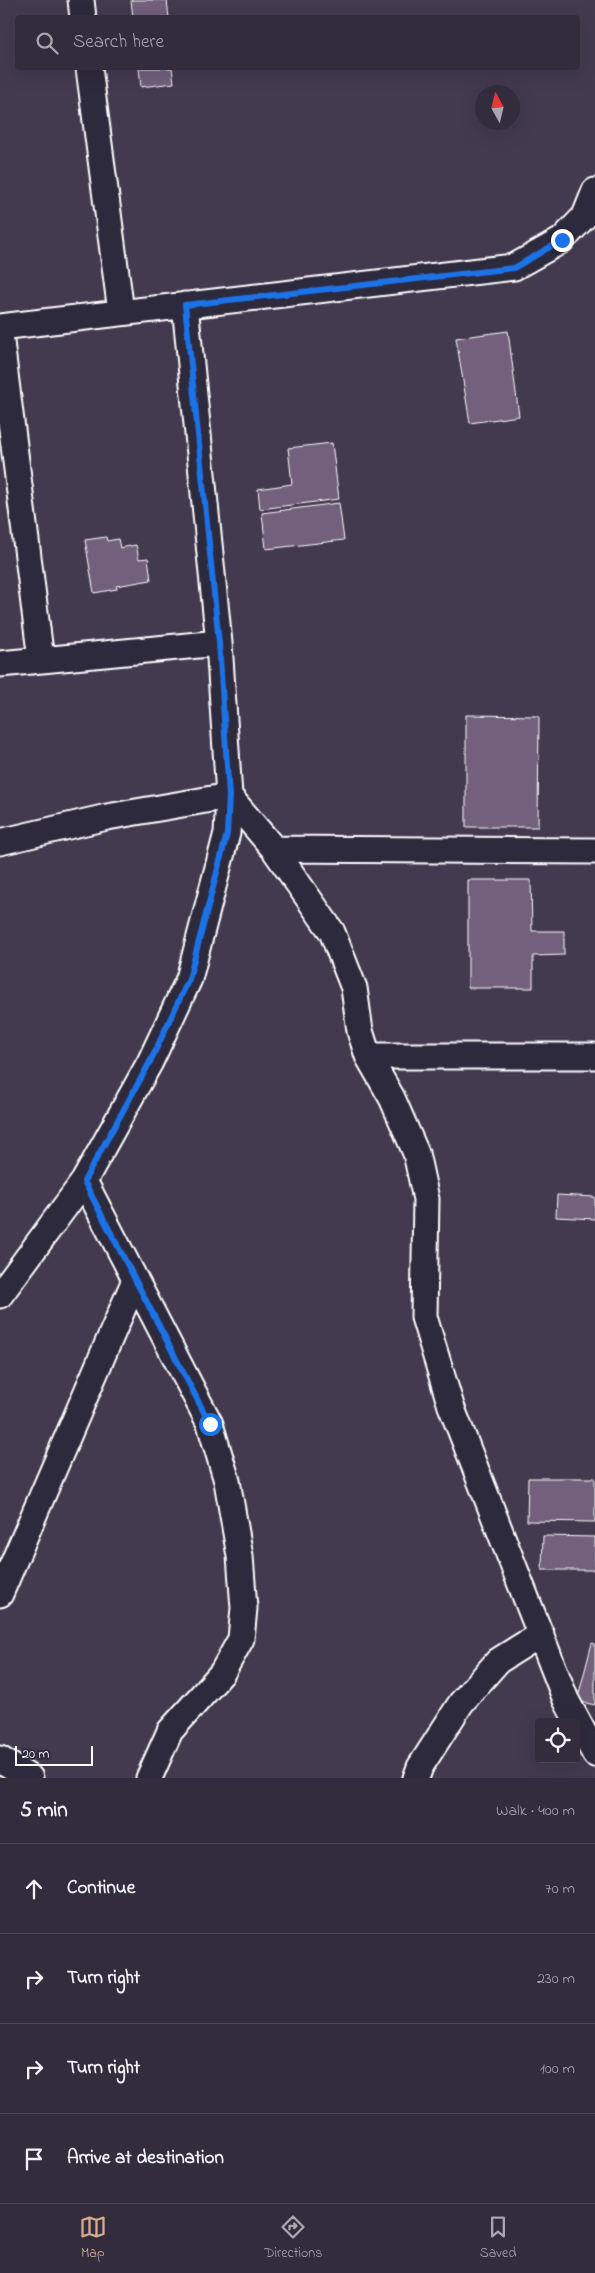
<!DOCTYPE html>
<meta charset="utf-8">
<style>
:root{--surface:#322c3c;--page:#3d3847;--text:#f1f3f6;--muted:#a8a7af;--line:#4d4856;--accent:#d6ab8b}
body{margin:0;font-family:"Indie Flower",sans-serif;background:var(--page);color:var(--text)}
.controls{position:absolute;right:15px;bottom:15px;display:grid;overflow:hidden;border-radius:5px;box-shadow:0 5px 20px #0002}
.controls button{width:45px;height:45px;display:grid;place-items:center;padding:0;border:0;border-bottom:1px solid var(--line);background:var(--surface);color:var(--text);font:25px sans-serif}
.compass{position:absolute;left:475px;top:85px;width:45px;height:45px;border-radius:50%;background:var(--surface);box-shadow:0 5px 20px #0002;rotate:352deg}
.scale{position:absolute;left:15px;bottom:12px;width:78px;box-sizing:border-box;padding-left:5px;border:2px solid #fff;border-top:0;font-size:14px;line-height:18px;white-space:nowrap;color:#fff;-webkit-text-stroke:4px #2f2a3d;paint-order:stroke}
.stop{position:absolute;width:15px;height:15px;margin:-11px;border:4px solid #1a73e8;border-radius:50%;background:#fff}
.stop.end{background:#1a73e8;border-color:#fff;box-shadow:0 1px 5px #0008}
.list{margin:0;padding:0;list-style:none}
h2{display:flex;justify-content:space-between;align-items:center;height:65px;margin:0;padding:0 20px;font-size:21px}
h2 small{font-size:16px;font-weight:400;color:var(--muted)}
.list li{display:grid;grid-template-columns:32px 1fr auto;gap:15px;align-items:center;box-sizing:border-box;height:90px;padding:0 20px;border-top:1px solid var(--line)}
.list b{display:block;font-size:19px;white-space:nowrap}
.list em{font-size:16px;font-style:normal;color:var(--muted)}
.icon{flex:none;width:28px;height:28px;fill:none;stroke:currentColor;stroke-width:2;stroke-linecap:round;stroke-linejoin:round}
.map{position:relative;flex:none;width:595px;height:1778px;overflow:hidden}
.search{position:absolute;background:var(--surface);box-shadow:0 5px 20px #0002;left:15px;right:15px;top:15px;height:55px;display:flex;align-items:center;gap:12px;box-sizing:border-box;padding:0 18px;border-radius:5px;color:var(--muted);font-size:19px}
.sheet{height:425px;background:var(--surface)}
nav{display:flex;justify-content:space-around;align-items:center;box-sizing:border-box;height:70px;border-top:1px solid var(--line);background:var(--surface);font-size:14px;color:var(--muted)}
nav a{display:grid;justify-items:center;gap:2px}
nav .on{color:var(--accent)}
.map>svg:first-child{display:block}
.building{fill:#72607b;stroke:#fff}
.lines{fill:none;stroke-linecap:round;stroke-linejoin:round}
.street-casing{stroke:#fff;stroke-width:29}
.street{stroke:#2f2a3d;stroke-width:25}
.route{stroke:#1a73e8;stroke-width:6}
</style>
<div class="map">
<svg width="595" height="1778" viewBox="0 0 595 1778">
<rect width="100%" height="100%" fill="#433a50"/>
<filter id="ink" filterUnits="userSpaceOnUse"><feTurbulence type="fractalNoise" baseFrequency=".02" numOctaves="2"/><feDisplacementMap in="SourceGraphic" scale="10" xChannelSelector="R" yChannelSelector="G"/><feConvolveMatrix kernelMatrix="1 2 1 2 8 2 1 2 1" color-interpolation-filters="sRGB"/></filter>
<g filter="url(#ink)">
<path class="building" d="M131,0H167L169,18H133Z
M139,68H172L174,83L141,87Z
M508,331L519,416L470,423L456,338Z
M332,443L339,499L260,509L258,489L292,484L288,448Z
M339,503L344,540L266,549L262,513Z
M106,537L107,541L118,539L120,548L136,545L139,559L148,558L151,580L116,586L117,589L94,593L85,540Z
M466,715L539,716L538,827H466Z
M468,880H531L532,931H564V955L533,956V988H468Z
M557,1195L595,1197V1219L556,1217Z
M528,1478H595V1522L527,1521Z
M543,1536L595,1537V1570H542Z
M592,1643L595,1644V1705L577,1701Z"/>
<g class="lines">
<g class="street-casing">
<path id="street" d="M81,0L83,18
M89,68L121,312
M0,327L514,267L562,240L585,216L595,191
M0,334L41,660
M0,664L219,643
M0,842L107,817L229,796L274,849L332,932L354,988L360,1031L368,1056L392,1098L416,1153L426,1199L424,1317L431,1340L451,1406L566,1700L595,1754
M274,849L595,851
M368,1056H595
M84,1181L210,1424L227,1481L240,1556L244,1608L241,1639L222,1673L170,1731L149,1778
M0,1295L84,1181L150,1062L189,979L227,833L229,796L219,643L185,305
M0,1594L135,1280
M0,1759L30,1778
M416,1778L420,1767L461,1703L498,1661L541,1634"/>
</g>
<use href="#street" class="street"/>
</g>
</g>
<g class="lines" filter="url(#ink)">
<path class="route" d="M210,1424L84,1181L150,1062L189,979L227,834L229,796L219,643L185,305L514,268L562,240"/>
</g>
</svg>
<div class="controls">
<button><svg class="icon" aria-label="locate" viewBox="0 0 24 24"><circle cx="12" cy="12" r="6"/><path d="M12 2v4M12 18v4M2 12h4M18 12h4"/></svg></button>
</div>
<svg class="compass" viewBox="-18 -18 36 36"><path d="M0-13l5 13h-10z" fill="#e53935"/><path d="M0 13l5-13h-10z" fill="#a8a7af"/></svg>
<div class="scale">20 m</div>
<div class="stop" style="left:210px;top:1424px"></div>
<div class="stop end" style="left:562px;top:240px"></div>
<div class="search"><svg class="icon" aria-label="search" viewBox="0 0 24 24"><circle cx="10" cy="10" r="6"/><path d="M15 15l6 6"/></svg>Search here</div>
</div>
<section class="sheet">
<h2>5 min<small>Walk · 400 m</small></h2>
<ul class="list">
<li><svg class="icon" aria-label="ahead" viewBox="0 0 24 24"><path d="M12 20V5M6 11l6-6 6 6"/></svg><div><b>Continue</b></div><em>70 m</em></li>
<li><svg class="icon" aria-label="right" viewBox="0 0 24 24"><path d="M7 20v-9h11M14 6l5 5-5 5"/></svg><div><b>Turn right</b></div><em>230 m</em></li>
<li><svg class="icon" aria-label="right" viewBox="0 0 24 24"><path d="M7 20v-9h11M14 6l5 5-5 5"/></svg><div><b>Turn right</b></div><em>100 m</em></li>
<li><svg class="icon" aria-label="arrive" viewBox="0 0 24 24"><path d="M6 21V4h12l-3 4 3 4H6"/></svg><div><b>Arrive at destination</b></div></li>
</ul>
</section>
<nav>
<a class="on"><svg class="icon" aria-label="map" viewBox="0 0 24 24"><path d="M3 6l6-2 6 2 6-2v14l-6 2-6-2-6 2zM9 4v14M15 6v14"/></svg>Map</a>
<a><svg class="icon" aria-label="directions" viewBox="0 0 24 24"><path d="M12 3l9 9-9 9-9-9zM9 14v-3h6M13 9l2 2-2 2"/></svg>Directions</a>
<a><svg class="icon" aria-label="saved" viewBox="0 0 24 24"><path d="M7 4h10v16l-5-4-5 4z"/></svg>Saved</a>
</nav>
